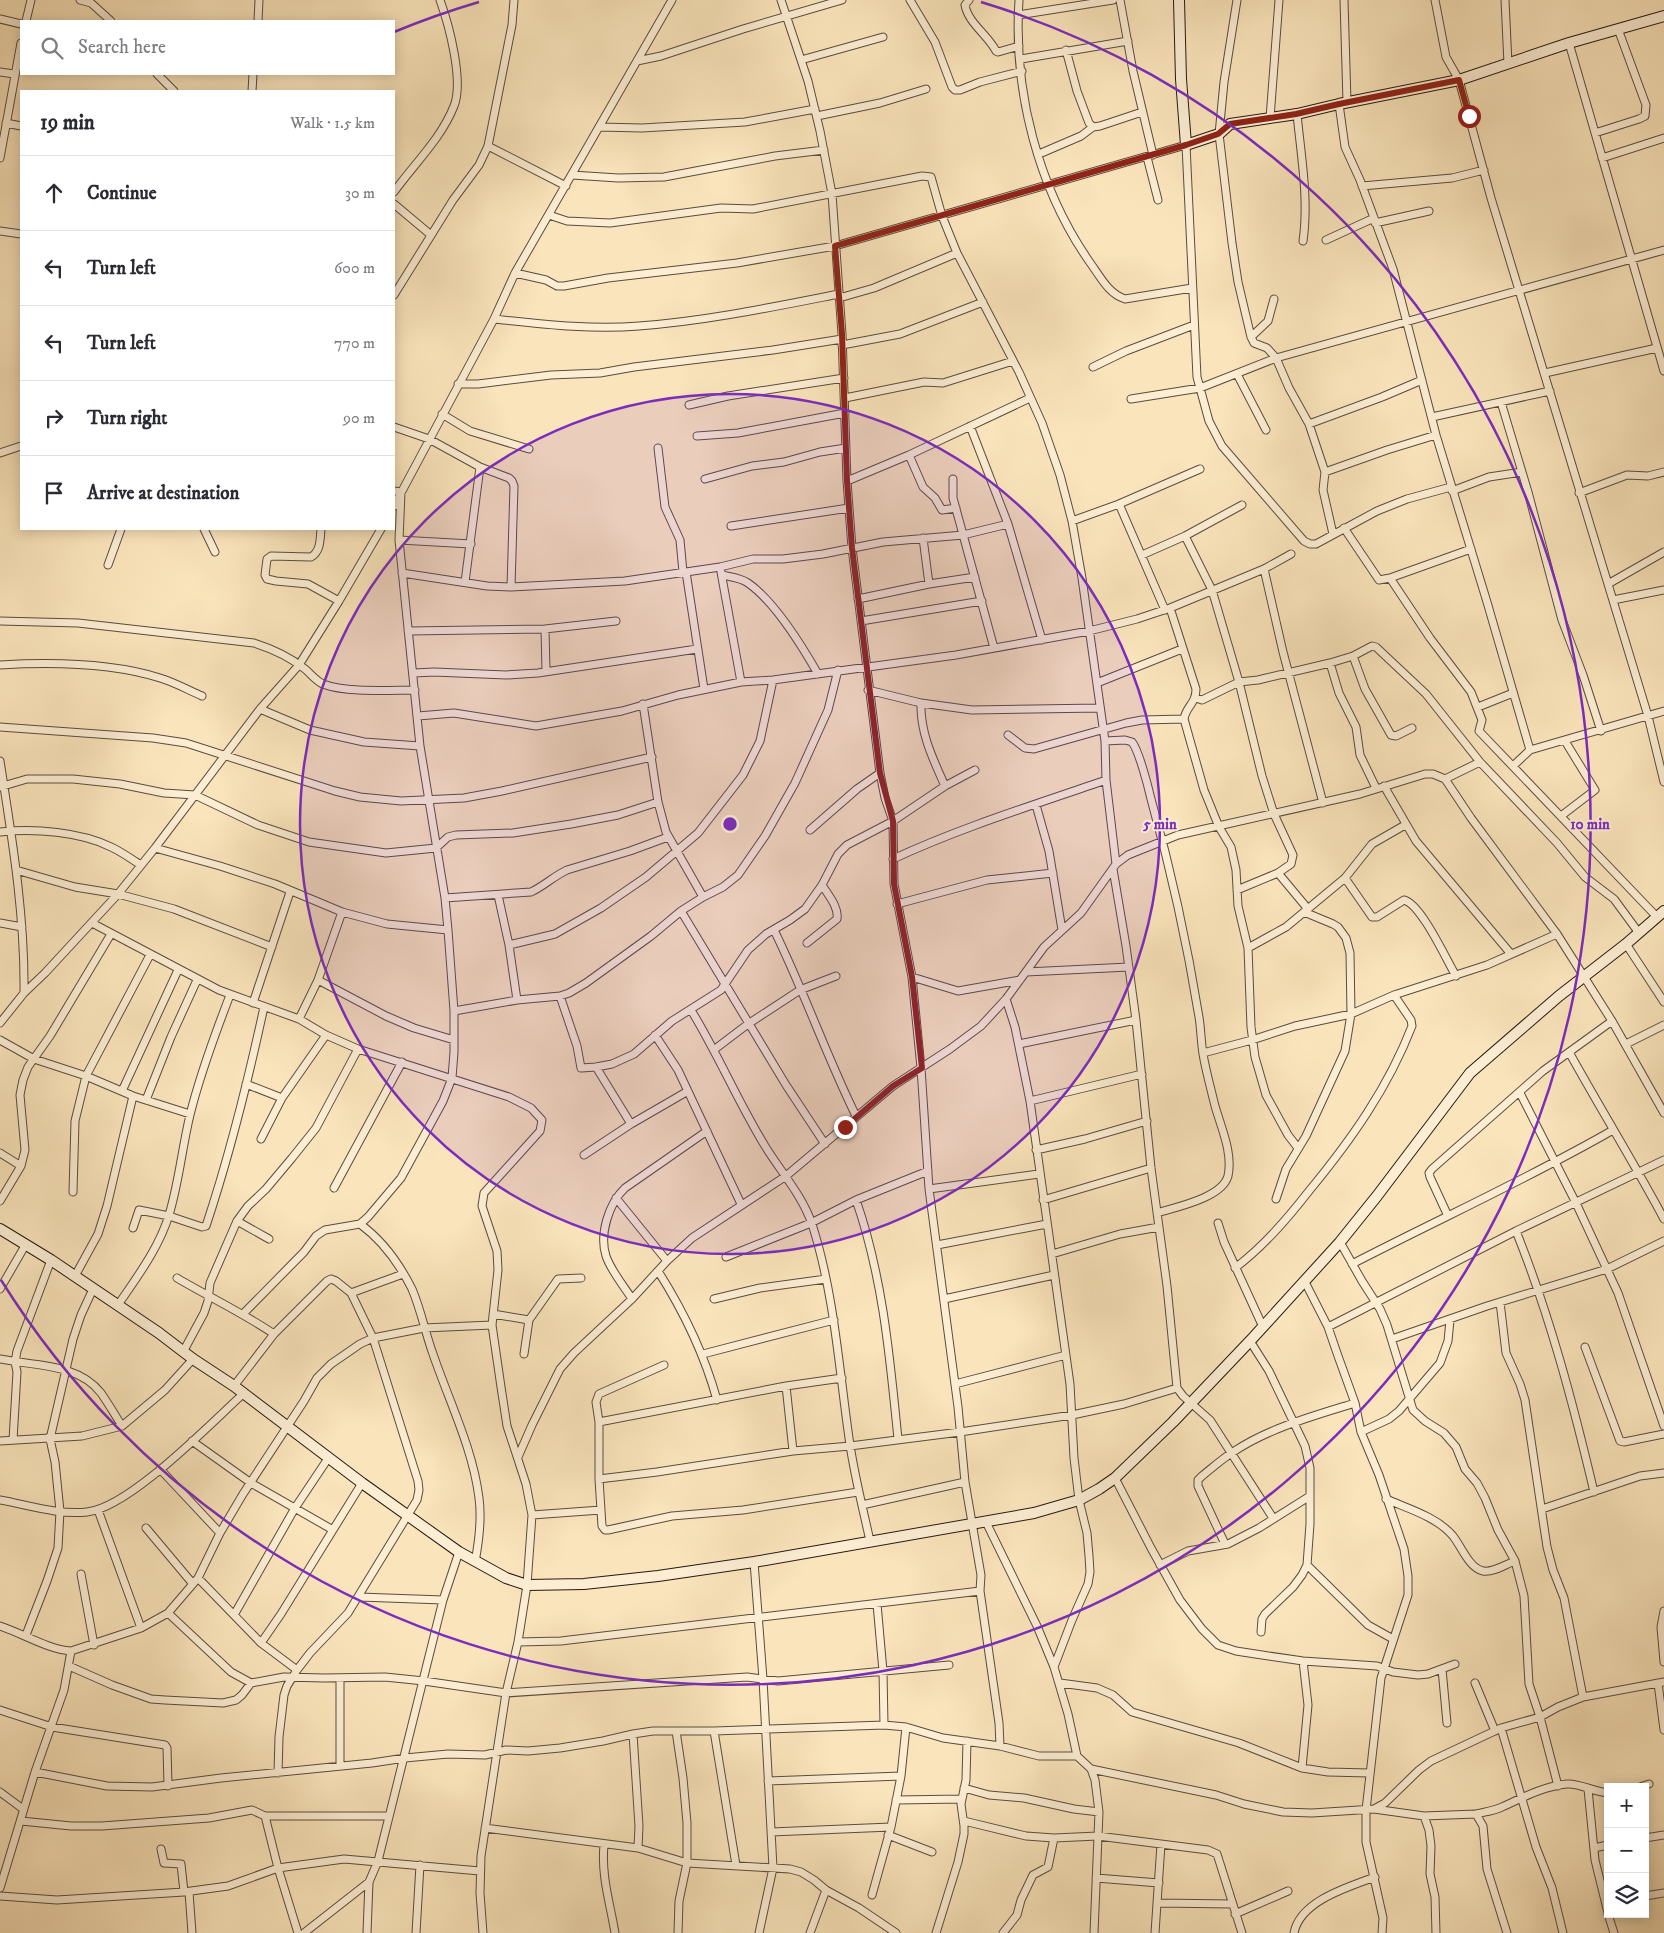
<!DOCTYPE html>
<meta charset="utf-8">
<style>
:root{--surface:#fff;--page:#f2f2f3;--text:#2b2b33;--muted:#7c7c81;--line:#e1e1e2}
body{margin:0;font-family:"IM FELL DW Pica",serif;background:var(--page);color:var(--text)}
.controls{position:absolute;right:15px;bottom:15px;display:grid;overflow:hidden;border-radius:0px;box-shadow:0 2px 12px #0003}
.controls button{width:45px;height:45px;display:grid;place-items:center;padding:0;border:0;border-bottom:1px solid var(--line);background:var(--surface);color:var(--text);font:25px sans-serif}
.stop{position:absolute;width:15px;height:15px;margin:-11px;border:4px solid #8f2418;border-radius:50%;background:#fff}
.stop.end{background:#8f2418;border-color:#fff;box-shadow:0 1px 5px #0008}
.list{margin:0;padding:0;list-style:none}
h2{display:flex;justify-content:space-between;align-items:center;height:65px;margin:0;padding:0 20px;font-size:21px}
h2 small{font-size:16px;font-weight:400;color:var(--muted)}
.list li{display:grid;grid-template-columns:32px 1fr auto;gap:15px;align-items:center;box-sizing:border-box;height:75px;padding:0 20px;border-top:1px solid var(--line)}
.list b{display:block;font-size:19px;white-space:nowrap}
.list em{font-size:16px;font-style:normal;color:var(--muted)}
.icon{flex:none;width:28px;height:28px;fill:none;stroke:currentColor;stroke-width:2;stroke-linecap:round;stroke-linejoin:round}
.map{position:relative;flex:none;width:1664px;height:1933px;overflow:hidden}
.search{position:absolute;background:var(--surface);box-shadow:0 2px 12px #0003;left:20px;top:20px;width:375px;height:55px;display:flex;align-items:center;gap:12px;box-sizing:border-box;padding:0 18px;border-radius:0px;color:var(--muted);font-size:19px}
.panel{position:absolute;background:var(--surface);box-shadow:0 2px 12px #0003;left:20px;top:90px;width:375px;height:440px;border-radius:0px}
.map>svg:first-child{display:block}
.lines{fill:none;stroke-linecap:round;stroke-linejoin:round}
.street-casing{stroke:#5a4c3d;stroke-width:9}
.secondary-casing{stroke:#241913;stroke-width:12}
.street{stroke:#fcedd3;stroke-width:7}
.secondary{stroke:#fcedd3;stroke-width:10}
.route{stroke:#8f2418;stroke-width:6}
.ring{fill:none;stroke:#7b2cbf;stroke-width:2.5}
.centre{fill:#7b2cbf;stroke:#fcedd3;stroke-width:2.5}
.ring-label{font-size:15px;text-anchor:middle;font-weight:bold;fill:#7b2cbf;stroke:#fcedd3;stroke-width:4;stroke-linejoin:round;paint-order:stroke}
</style>
<div class="map">
<svg width="1664" height="1933" viewBox="0 0 1664 1933">
<rect width="100%" height="100%" fill="#fae4bb"/>
<filter id="stains"><feTurbulence type="fractalNoise" baseFrequency=".004" numOctaves="4"/><feColorMatrix values="0 0 0 0 .2 0 0 0 0 .09 0 0 0 0 .02 0 0 0 .5 -.17"/></filter>
<radialGradient id="worn" r=".72"><stop offset=".6" stop-color="#630" stop-opacity="0"/><stop offset="1" stop-color="#630" stop-opacity=".3"/></radialGradient>
<g class="lines">
<g class="street-casing">
<path id="street" d="M80,0L91,3L111,21
M781,0L808,81L820,131L832,194L842,334L847,481L852,548L880,773L885,798L893,821L894,884L912,977L921,1068L929,1189L958,1407L965,1482L981,1575L980,1591L999,1723L1000,1746
M910,0L935,42L952,87L955,90H960L980,82L1022,71
M969,0L965,5C968,23 988,35 996,51L998,52L1019,46
M1019,0C1013,91 1038,189 1091,264C1101,278 1109,294 1125,299L1192,288
M1120,0L1133,71L1153,155
M1237,0L1224,82L1219,134L1232,243L1238,282L1251,337L1254,343L1267,348L1276,358L1289,388L1309,424L1325,472L1323,490L1333,534
M1344,0L1347,102
M1435,0L1446,57L1459,80L1491,198L1648,716L1664,782
M1505,0L1508,64
M1018,15L1113,0
M0,19L21,24
M26,21L31,0
M258,21L259,0
M1569,43L1664,371
M1066,50L1077,91L1089,123L1093,127L1100,126L1142,112
M1021,59L1128,41
M801,60L883,37
M637,61L661,56L743,29L842,0
M0,72L14,74
M157,74L174,91
M252,91L253,74
M1339,104L1345,147L1360,180L1393,269L1436,435L1487,602L1530,750L1513,766
M1297,114C1301,156 1309,199 1303,241
M817,116L880,103L926,89
M1270,118L1279,0
M6,123L21,126
M599,127L642,128L745,122L815,109
M1595,133L1639,119L1645,116L1646,105L1618,29
M488,146L566,186
M1039,154L1081,136L1093,127
M1147,157L1158,200
M0,158L21,43
M1602,158L1664,138
M572,175L618,178L664,177L775,156L824,150
M1362,186L1452,178L1484,170
M394,192C414,164 441,139 454,106C464,81 449,25 440,0
M394,204L431,235
M549,215L567,221L610,223L721,208L753,209L922,176L931,177L942,216L957,253L1019,372L1042,423L1060,475L1072,521L1082,578L1105,741L1106,780L1116,864
M1375,223L1429,211
M0,231L21,234
M1326,240L1374,218
M515,273L546,280L557,286H564L608,278L737,263L835,246L1186,145L1197,377L1209,421L1222,446L1304,541L1310,544H1316L1377,511L1407,499L1451,487
M394,295L453,200L479,165L488,146L512,25L514,0
M839,298L874,288L957,253
M494,319C542,324 590,330 639,326C706,321 773,307 839,294
M1251,337L1268,321L1274,299
M842,345L900,334L983,302
M1093,367L1126,351L1194,325
M1545,373L1657,348
M1237,374L1266,430
M458,384H478L551,375L600,373L634,367L773,350L842,339
M845,398L924,382L943,383L1013,361
M1131,399L1200,388L1276,358L1664,250
M1501,402L1528,492L1562,620L1583,675L1601,731
M689,405L728,396L844,378
M442,414L470,431L529,449
M1432,417L1550,391
M1309,424L1382,397L1422,380
M970,426L1008,524L1042,640
M394,427L429,439L480,467L465,582
M697,436L738,433L845,413
M658,448L665,507L680,540L683,572
M0,453L21,446
M909,455L923,487L935,498L942,510L956,508
M480,467L509,478L512,481L514,486L511,587
M1325,472L1387,450L1436,435
M705,479L752,466L784,462L820,452L846,448
M953,479V498L994,648
M847,481L909,455L1030,398
M1452,491L1489,477L1522,472
M1579,493L1627,475L1648,476L1664,472
M1119,504L1165,610
M394,506L494,319L515,273L672,0
M1072,521L1119,504L1200,469
M731,526L849,508
M1344,528L1379,580L1390,578L1471,549
M204,529L215,552
M321,529C320,539 321,551 311,557L271,556L267,559L265,575L267,579L276,581L308,584L339,601
M1185,536L1212,590L1239,682L1262,776L1274,814L1293,855L1291,864L1278,873L1237,890
M923,538L929,584
M399,540L471,544
M1142,555L1185,536L1242,505
M108,565L121,529
M1264,569L1283,652L1323,803
M686,572L704,689
M721,572L741,682
M402,573L487,586L511,587L625,581L720,567L753,559H783L823,554L883,542L963,535L1008,524
M722,575C731,577 741,578 748,583C774,601 802,646 818,674
M1390,578L1430,638L1471,692L1482,720L1479,731L1657,917
M1608,584L1664,552
M858,599L929,584L975,577
M1613,600L1664,590
M1170,608L1196,689C1196,704 1186,706 1184,719L1204,790L1219,827L1231,847L1236,870L1238,906L1248,948L1251,1027L1255,1057L1266,1095L1288,1135L1298,1148
M0,621L78,623L254,643C273,649 290,657 305,669C311,674 316,681 323,684C346,693 390,690 415,690
M861,621L982,601
M545,629L546,671
M408,631L545,629L616,621
M1353,656L1365,689L1391,735L1396,736L1412,728
M1330,663L1339,693L1356,727L1360,755L1376,788
M0,665C50,662 112,663 160,678C174,682 188,690 202,696
M414,673L434,672L506,675L538,673L697,649
M1097,683L1182,649
M868,690L921,703L972,710L1100,708
M1196,698L1202,700L1239,682L1258,680L1330,663L1353,656L1372,646L1376,647L1426,694L1480,762L1557,843L1585,877L1614,899L1639,933
M921,703C920,733 933,759 945,786
M643,704L658,802L666,832L703,897
M1478,707L1513,693
M260,709L310,730L364,742L420,746
M418,716L454,713L536,726L622,711L678,695L741,682L773,680L956,655L1089,631L1137,619L1170,608L1264,569L1291,554
M0,727L153,738L186,743L335,791L360,797L401,801L464,798L502,791L652,757
M1008,735L1025,748L1034,749L1126,723L1142,720L1184,719
M1105,741L1125,740L1132,742C1139,751 1148,786 1151,799C1171,870 1187,943 1199,1017C1201,1029 1201,1042 1203,1054C1206,1072 1211,1089 1215,1106C1221,1127 1233,1153 1228,1176C1222,1198 1176,1207 1157,1213
M1530,750L1664,711
M0,761C12,838 25,915 24,993
M1445,779L1480,762
M1384,786L1416,841L1511,954
M0,787L27,779H73L120,784L164,793L195,795L258,825L309,842L386,853L436,848L448,837L456,835L513,833L571,824L618,815L658,802
M1036,805L1049,851L1062,930
M1561,816L1595,790L1565,741
M810,830L857,789L880,773
M0,832C34,828 81,832 111,847C122,852 131,859 141,865
M155,848L220,866L275,884L342,912L387,924L448,930
M893,859C962,827 1034,805 1106,780
M1113,869L1126,946L1136,1020L1151,1168L1167,1286L1177,1388L1183,1396L1210,1420L1273,1518
M16,870L75,887L118,894L174,909L272,947
M1278,873L1308,909
M1345,878L1372,917H1377L1404,900C1421,904 1446,959 1456,976
M498,895L509,945L517,1000
M445,898L531,892C544,886 554,876 567,870L630,851L668,837
M897,904L987,880L1053,873
M681,911L786,1085L825,1144
M0,923L22,927
M92,923L219,990L299,1019L326,1035L358,1049L509,1097L531,1108L542,1120L540,1131L484,1193L482,1206L497,1251L498,1270L492,1325L501,1387L507,1426L526,1484L532,1515L527,1585L518,1642L506,1693L481,1856L480,1893L483,1933
M774,930C804,991 826,1055 856,1116
M807,943L837,919C839,907 828,895 822,885
M1626,944L1664,1002
M509,945L555,934L601,908L646,877L698,833L743,775L760,741L773,680
M1248,948L1286,927L1345,878L1372,844L1405,825
M1026,972L1129,967
M912,977L958,991L1020,980
M318,980L386,1016L414,1028L454,1040
M560,996L577,1046L581,1068L596,1067L612,1064L634,1054L672,1021L721,990L748,950L766,934L790,920L805,909L822,885L838,854L847,845L893,821L945,786L975,770
M1006,999L1015,1027L1030,1101L1070,1384L1074,1458L1079,1500L1087,1533L1089,1556L1090,1572L1088,1584L1072,1620L1054,1667
M253,1003L290,892
M691,1010C718,1054 738,1102 765,1146C781,1172 802,1195 812,1224C835,1296 839,1371 850,1445C855,1478 863,1509 870,1541
M454,1011L517,1000L560,996L569,993L586,983L651,936L681,911L703,897L723,887L738,875L765,836L795,783L828,710L838,670
M299,1019L318,980L342,912
M0,1023L24,993L45,973L118,894L155,848L260,709L299,665L339,601L381,529
M655,1035L678,1070L741,1204
M0,1040L34,1059L86,1076L133,1096L190,1114
M1019,1044L1136,1020
M1626,1044L1664,1025
M715,1049L748,1024L800,990L836,976
M1569,1052C1600,1108 1634,1163 1664,1219
M1203,1053L1252,1040L1295,1026L1351,1014L1394,995L1487,965L1557,934
M596,1067L631,1124L688,1091
M246,1084L282,1098
M122,1091L178,970
M1520,1093L1576,1203L1618,1293L1664,1426
M146,1100L171,1037L197,980
M1030,1101L1142,1074
M261,1139L282,1098L326,1035
M1036,1150L1085,1139L1147,1121
M0,1153L21,1166
M584,1155L631,1124
M334,1188L402,1062
M929,1189L1039,1174
M73,1192L75,1121L86,1076L150,955
M616,1198L667,1261
M1276,1199L1286,1169L1306,1136L1345,1051L1351,1014L1350,953L1346,938L1338,927L1333,924L1304,912
M856,1200C883,1277 890,1359 898,1439
M1043,1200L1151,1168
M0,1201L21,1166L25,1150L20,1095L23,1080L28,1067L50,1036L111,934
M1448,1216L1430,1177L1429,1173L1432,1169L1543,1071L1612,1021
M237,1221L269,1239
M1218,1223L1224,1242L1263,1327
M360,1224C382,1240 400,1265 412,1289C421,1310 425,1332 433,1354C449,1401 473,1449 479,1498C482,1520 479,1541 475,1562
M133,1228L139,1210L169,1216L202,1227L206,1226C230,1154 248,1081 264,1007
M1516,1231C1550,1316 1573,1403 1594,1492
M1340,1242L1362,1281L1380,1309L1387,1325L1413,1410L1425,1421L1444,1433L1456,1447L1465,1469L1477,1483L1485,1498L1498,1530L1515,1561L1524,1596L1529,1684L1540,1717L1558,1786
M937,1245L1047,1224
M1052,1254L1120,1234L1159,1227
M726,1257L811,1223L856,1200L928,1171
M1352,1264C1439,1219 1528,1179 1613,1130
M1235,1268C1264,1246 1287,1219 1309,1191C1351,1140 1388,1088 1412,1026L1411,1020L1394,995
M658,1271C684,1312 704,1353 717,1400
M75,1276L98,1234L107,1206L133,1096
M177,1278C209,1297 243,1313 274,1334
M1305,1282L1328,1327L1338,1356L1355,1403L1361,1432L1379,1475L1404,1549L1408,1576V1595L1381,1678L1366,1810V1842L1383,1918L1382,1933
M0,1289L26,1244
M351,1293L403,1274
M632,1299C624,1286 611,1271 606,1256C599,1234 609,1203 625,1188L707,1131
M714,1299L760,1288L826,1279
M944,1299L1054,1275
M1500,1302L1506,1353L1520,1384L1525,1400L1547,1547L1553,1570L1564,1598L1583,1697
M118,1305C137,1277 159,1248 169,1215C179,1182 182,1148 190,1115C200,1074 215,1034 230,995
M243,1314L304,1252L316,1236L325,1230L360,1224L368,1217L401,1178L443,1101L452,1078L454,1052V1011L448,930L445,898L420,746L399,540L401,492L394,491
M493,1314L529,1320L558,1279L581,1278
M1328,1327L1516,1231L1664,1160
M1392,1339L1487,1306L1607,1269L1664,1241
M1250,1341L1269,1371L1305,1446L1310,1468V1524L1307,1565L1302,1575L1293,1587L1265,1614L1262,1619L1261,1632
M1585,1347L1620,1441L1624,1442L1664,1434
M183,1352L204,1313L208,1301L210,1283L237,1221L248,1206L266,1189L292,1158L316,1128L358,1049
M524,1354L529,1320
M703,1354L834,1320
M0,1359C34,1366 78,1363 101,1393C108,1403 115,1415 122,1426
M842,1378L786,1386L599,1422V1479L602,1526L605,1530H608L672,1516L743,1510L858,1492
M955,1384L1066,1355
M234,1386L274,1334L327,1281L331,1279L336,1281L351,1293L373,1338L418,1481L419,1490L417,1500L348,1613L310,1653L297,1670L287,1686L284,1695L279,1737L278,1773
M786,1386L793,1451
M599,1422L596,1402L599,1394L664,1365
M1361,1432L1389,1419L1399,1411L1440,1363L1448,1341L1450,1320
M13,1440L17,1372L15,1362L17,1351L51,1260
M0,1441L82,1436L122,1426L165,1390L193,1359
M192,1441L251,1483L333,1530
M518,1457L532,1425L560,1369L574,1353L632,1299L667,1261L692,1238L786,1176L893,1086L950,1049L981,1026L1006,999L1044,947L1081,913L1116,864L1128,855L1178,835L1360,794L1425,774H1433L1445,779L1471,818L1557,934L1612,1021L1664,1113
M160,1469L220,1533
M1115,1478L1151,1548L1180,1600L1202,1629L1218,1645L1236,1651L1262,1655L1303,1661L1377,1666L1393,1672L1418,1675L1428,1674L1455,1664
M599,1479L657,1472L793,1451L850,1446L960,1432L1072,1415L1124,1404L1177,1388
M1386,1499C1409,1509 1437,1517 1453,1536C1461,1546 1469,1568 1483,1571C1493,1573 1506,1564 1515,1561
M0,1500C28,1505 58,1515 87,1512C129,1508 210,1424 243,1394
M862,1505L965,1482
M1542,1509L1640,1476L1664,1473
M98,1510L141,1628
M532,1515L601,1510
M986,1522L1037,1626L1054,1667L1068,1714L1077,1756L1091,1769L1095,1780L1099,1812L1094,1933
M146,1528L193,1584
M1225,1544L1198,1486V1480L1202,1476C1212,1468 1222,1459 1233,1452C1269,1428 1313,1416 1355,1403
M754,1562L763,1679L773,1868L759,1933
M1160,1565L1188,1551L1228,1544L1259,1528L1310,1496
M1307,1565L1368,1625L1393,1639
M81,1574L94,1645
M198,1578L261,1643L297,1670
M359,1597L443,1600
M877,1604L883,1671L884,1725
M1664,1611L1661,1627L1664,1662
M168,1613L231,1672L251,1683L284,1677L324,1678L385,1677L424,1681L506,1693L747,1677L778,1681L949,1665
M234,1615L295,1508L329,1457
M0,1626C24,1634 47,1649 71,1651L141,1628L168,1613L198,1578L220,1533L243,1494L304,1401L317,1378L331,1364L360,1344L373,1338L424,1328L492,1325
M26,1635L47,1581L58,1548L60,1511L55,1462L50,1439L73,1339L81,1315L93,1289
M518,1642L561,1641L980,1591
M261,1643L281,1614L362,1483
M69,1666L112,1685L151,1699L165,1700L223,1703L236,1700L242,1695L251,1683
M1442,1669L1447,1723
M340,1678V1766
M1060,1683L1097,1688L1113,1695L1132,1712L1239,1743L1302,1768L1328,1772L1369,1773
M1475,1683L1495,1731
M1658,1683L1664,1730
M0,1710L52,1727L165,1745L167,1748L168,1786
M1501,1728L1536,1847L1552,1888L1563,1933
M676,1731L683,1778L687,1823V1863L679,1901L678,1933
M714,1731L736,1865
M633,1734L639,1826L638,1848
M1302,1768L1308,1705L1303,1661
M1091,1769L1216,1795L1244,1804L1283,1812L1312,1813L1374,1809L1385,1803L1419,1770L1431,1761L1501,1728L1540,1717L1558,1707L1583,1697L1664,1682
M35,1772L107,1786L152,1787L221,1778L372,1763L405,1758L448,1754L485,1755L506,1750L528,1751L560,1748L603,1741L633,1734L653,1731H714L884,1725L906,1727L943,1738L1000,1746L1039,1756H1077
M768,1781L901,1776
M1640,1787L1649,1784
M964,1788L989,1795L1024,1798L1074,1809L1099,1812
M1588,1789L1595,1860L1608,1913
M0,1792L23,1809
M896,1800L962,1799
M1374,1809L1424,1816L1476,1814
M265,1816L278,1868L298,1933
M1424,1816L1429,1830L1431,1846L1430,1874L1435,1897L1436,1933
M21,1821L71,1826H102L209,1818L252,1810L265,1816H389
M964,1821L1026,1836L1054,1838L1098,1836L1208,1850L1217,1854L1242,1933
M485,1828L638,1848L687,1863L790,1869L801,1872L814,1880L826,1890L859,1908L896,1933
M771,1832L891,1827
M888,1835L932,1852
M1645,1838L1664,1835
M604,1845C601,1876 610,1903 615,1933
M1594,1848L1608,1845
M161,1849L164,1863L181,1864L184,1892
M1096,1878L1159,1883
M0,1888L35,1772L64,1690L71,1651
M189,1892L192,1933
M872,1895L891,1827L901,1776L906,1727
M0,1896L57,1900L184,1892L228,1886L278,1868L344,1859L480,1871
M1645,1896L1664,1893
M1158,1903L1232,1904
M1235,1914L1288,1891
M1608,1914L1614,1933
M304,1933L369,1882L378,1861L443,1600L459,1552
M367,1933L369,1882
M416,1933L420,1865
M810,1933L826,1890
M936,1933L958,1862L964,1834V1826L961,1804L966,1780L967,1741
M1003,1933L1017,1915L1021,1900L1033,1875L1048,1867L1054,1838
M1155,1933L1161,1844
M1294,1933C1300,1901 1348,1887 1375,1877
M1507,1933L1487,1869L1483,1826L1476,1814C1484,1812 1494,1811 1502,1807C1522,1798 1544,1786 1567,1784C1580,1783 1594,1792 1608,1793"/>
</g>
<g class="secondary-casing">
<path id="secondary" d="M1179,0L1181,79L1186,145L1219,134L1230,124L1297,114L1339,104L1459,80L1569,43L1664,16
M0,1229L51,1260L159,1333L193,1359L234,1386L362,1483L459,1552L506,1578L527,1585L584,1584L658,1576L754,1562L1034,1513L1079,1500L1099,1489L1115,1478L1173,1422L1250,1341L1340,1242L1377,1196L1470,1073L1559,996L1626,944L1664,911"/>
</g>
<use href="#street" class="street"/>
<use href="#secondary" class="secondary"/>
</g>
<g class="lines">
<path class="route" d="M845,1127L893,1086L922,1068L912,977L894,884L893,821L880,773L852,548L847,481L842,334L835,246L1186,145L1218,134L1230,124L1296,114L1339,104L1459,80L1469,116"/>
</g>
<circle cx="730" cy="824" r="430" fill="#7b2cbf" fill-opacity=".12"/>
<g class="ring">
<circle cx="730" cy="824" r="430"/>
<path d="M394 32A860 860 0 0 1 479 2M981 2A860 860 0 1 1 1 1280"/>
</g>
<circle cx="730" cy="824" r="8" class="centre"/>
<g class="ring-label">
<text x="1160" y="829">5 min</text>
<text x="1590" y="829">10 min</text>
</g>
<rect width="100%" height="100%" filter="url(#stains)"/>
<rect width="100%" height="100%" fill="url(#worn)"/>
</svg>
<div class="controls">
<button>+</button>
<button>−</button>
<button><svg class="icon" aria-label="layers" viewBox="0 0 24 24"><path d="M12 4l9 5-9 5-9-5zM3 14l9 5 9-5"/></svg></button>
</div>
<div class="stop" style="left:1469px;top:116px"></div>
<div class="stop end" style="left:845px;top:1127px"></div>
<div class="search"><svg class="icon" aria-label="search" viewBox="0 0 24 24"><circle cx="10" cy="10" r="6"/><path d="M15 15l6 6"/></svg>Search here</div>
<section class="panel">
<h2>19 min<small>Walk · 1.5 km</small></h2>
<ul class="list">
<li><svg class="icon" aria-label="ahead" viewBox="0 0 24 24"><path d="M12 20V5M6 11l6-6 6 6"/></svg><div><b>Continue</b></div><em>30 m</em></li>
<li><svg class="icon" aria-label="left" viewBox="0 0 24 24"><path d="M17 20v-9H6M10 6l-5 5 5 5"/></svg><div><b>Turn left</b></div><em>600 m</em></li>
<li><svg class="icon" aria-label="left" viewBox="0 0 24 24"><path d="M17 20v-9H6M10 6l-5 5 5 5"/></svg><div><b>Turn left</b></div><em>770 m</em></li>
<li><svg class="icon" aria-label="right" viewBox="0 0 24 24"><path d="M7 20v-9h11M14 6l5 5-5 5"/></svg><div><b>Turn right</b></div><em>90 m</em></li>
<li><svg class="icon" aria-label="arrive" viewBox="0 0 24 24"><path d="M6 21V4h12l-3 4 3 4H6"/></svg><div><b>Arrive at destination</b></div></li>
</ul>
</section>
</div>
